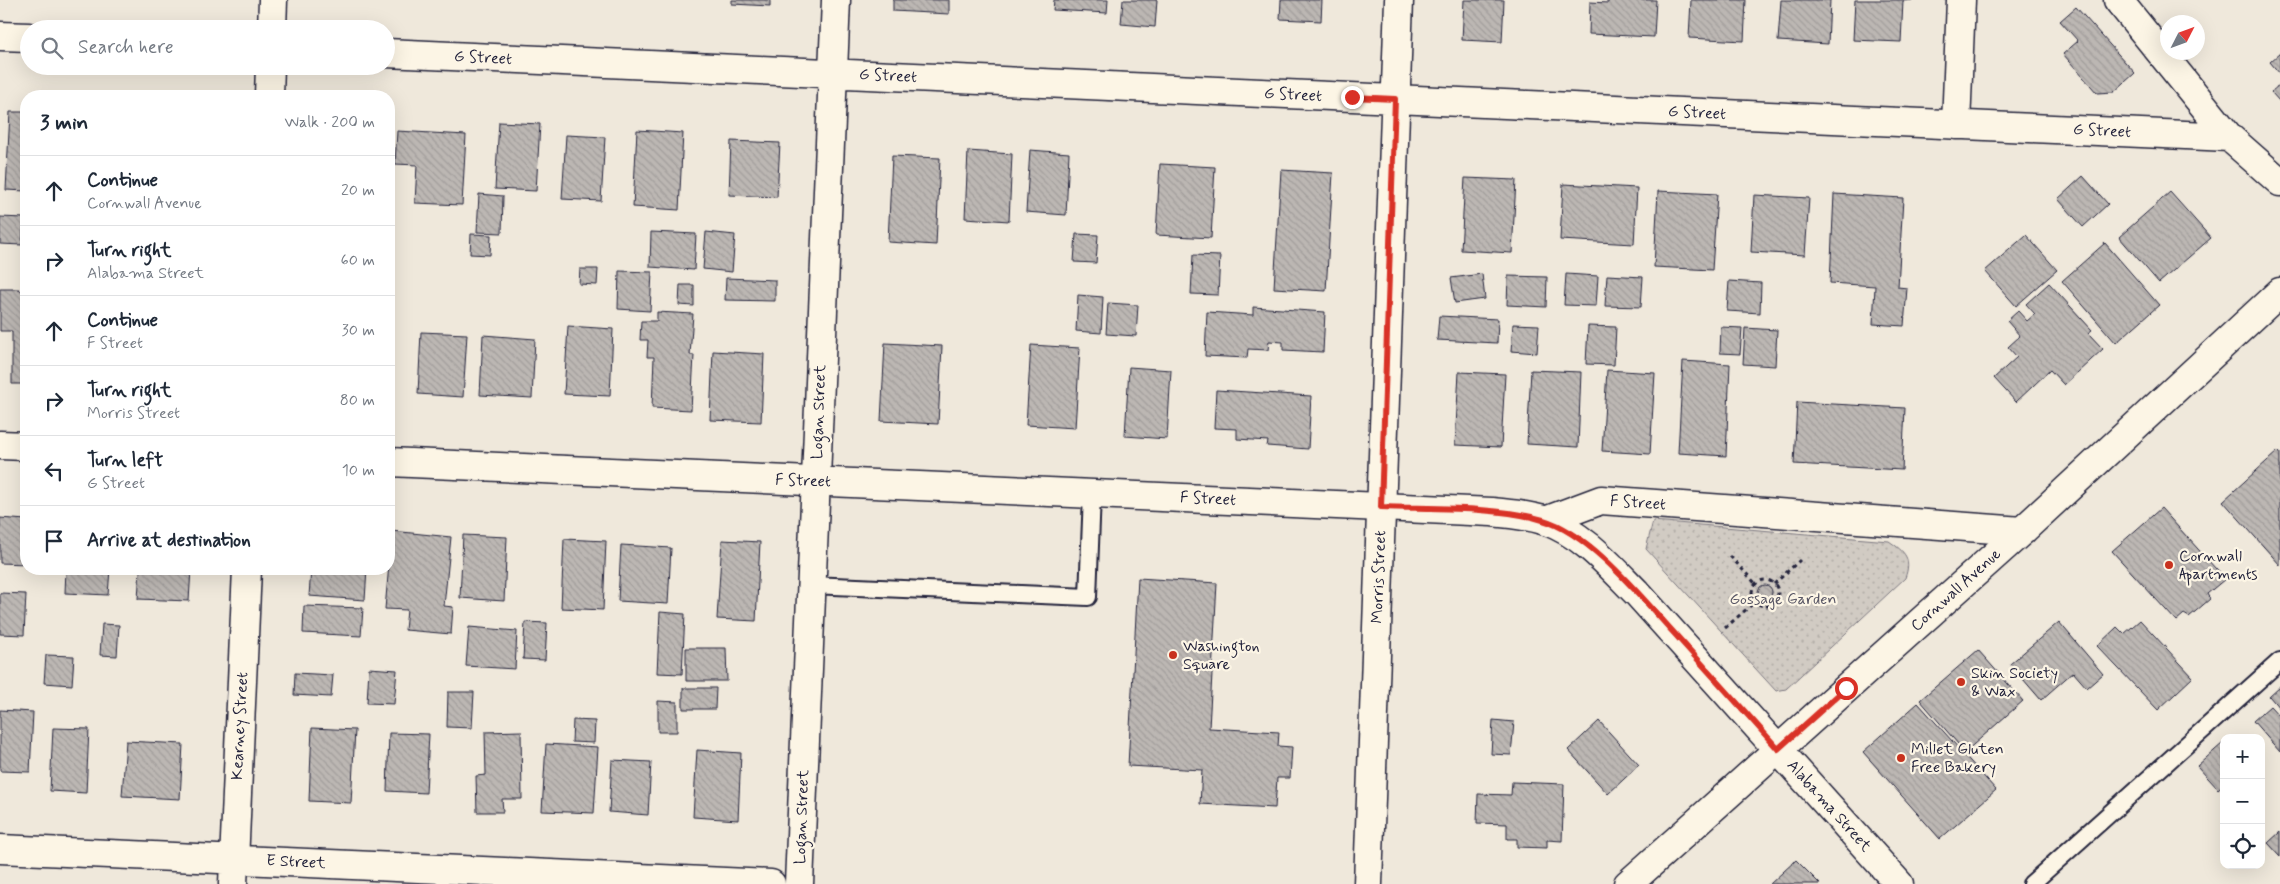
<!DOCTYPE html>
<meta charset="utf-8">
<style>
:root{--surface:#fff;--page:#f6f6f7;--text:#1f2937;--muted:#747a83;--line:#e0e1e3}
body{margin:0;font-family:Mynerve,sans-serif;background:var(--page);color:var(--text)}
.controls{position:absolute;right:15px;bottom:15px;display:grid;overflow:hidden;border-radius:10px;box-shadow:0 5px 20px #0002}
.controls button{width:45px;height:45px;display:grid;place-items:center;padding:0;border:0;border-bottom:1px solid var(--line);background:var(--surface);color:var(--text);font:25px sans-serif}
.compass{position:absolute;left:2160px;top:15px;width:45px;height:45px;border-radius:50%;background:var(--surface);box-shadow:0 5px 20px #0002;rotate:48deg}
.stop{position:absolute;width:15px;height:15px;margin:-11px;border:4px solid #d93025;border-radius:50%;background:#fff}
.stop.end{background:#d93025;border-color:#fff;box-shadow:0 1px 5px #0008}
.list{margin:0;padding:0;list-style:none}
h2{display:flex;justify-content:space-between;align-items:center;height:65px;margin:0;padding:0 20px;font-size:21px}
h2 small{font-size:16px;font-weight:400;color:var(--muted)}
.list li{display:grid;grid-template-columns:32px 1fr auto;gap:15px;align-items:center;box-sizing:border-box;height:70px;padding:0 20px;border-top:1px solid var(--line)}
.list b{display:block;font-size:19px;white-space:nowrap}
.list p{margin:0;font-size:16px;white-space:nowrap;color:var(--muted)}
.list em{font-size:16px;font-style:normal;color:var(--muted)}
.icon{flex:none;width:28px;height:28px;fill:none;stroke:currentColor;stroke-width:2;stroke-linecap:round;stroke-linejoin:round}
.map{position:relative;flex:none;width:2280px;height:884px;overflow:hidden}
.search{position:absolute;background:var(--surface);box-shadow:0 5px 20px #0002;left:20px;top:20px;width:375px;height:55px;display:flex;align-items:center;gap:12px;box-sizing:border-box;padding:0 18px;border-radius:28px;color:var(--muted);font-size:19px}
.panel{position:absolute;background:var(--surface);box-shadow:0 5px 20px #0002;left:20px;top:90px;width:375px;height:485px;border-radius:20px}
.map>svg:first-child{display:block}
.park{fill:url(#park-dots);stroke:#7a767f}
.building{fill:url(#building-back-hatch);stroke:#22223b}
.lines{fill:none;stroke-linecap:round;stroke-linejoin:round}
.lane-casing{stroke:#22223b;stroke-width:20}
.street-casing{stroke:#22223b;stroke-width:31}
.secondary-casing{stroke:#22223b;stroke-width:31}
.path{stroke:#22223b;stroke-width:3;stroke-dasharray:4 4;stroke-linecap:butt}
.lane{stroke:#fcf5e5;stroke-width:16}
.street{stroke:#fcf5e5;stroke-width:28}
.secondary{stroke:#fcf5e5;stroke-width:28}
.route{stroke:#d93025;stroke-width:6}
.poi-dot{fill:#c8321e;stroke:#fcf5e5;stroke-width:2}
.labels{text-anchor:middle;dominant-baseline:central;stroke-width:4.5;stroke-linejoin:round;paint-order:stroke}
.street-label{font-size:16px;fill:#22223b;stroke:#fcf5e5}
.poi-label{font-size:16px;fill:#22223b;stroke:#fcf5e5;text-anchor:start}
.park-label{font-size:16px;fill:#575564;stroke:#fcf5e5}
</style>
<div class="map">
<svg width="2280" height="884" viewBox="0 0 2280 884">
<defs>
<pattern id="park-dots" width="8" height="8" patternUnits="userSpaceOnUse" patternTransform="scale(1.25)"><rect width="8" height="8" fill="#d1cbc3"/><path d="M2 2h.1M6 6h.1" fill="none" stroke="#b3aea8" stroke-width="1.8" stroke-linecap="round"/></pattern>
<pattern id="building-back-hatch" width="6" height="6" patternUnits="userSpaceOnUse" patternTransform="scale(1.25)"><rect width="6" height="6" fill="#bcb7b3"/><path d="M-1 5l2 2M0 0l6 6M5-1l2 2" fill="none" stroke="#a19d9b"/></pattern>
</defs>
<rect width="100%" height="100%" fill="#efe8db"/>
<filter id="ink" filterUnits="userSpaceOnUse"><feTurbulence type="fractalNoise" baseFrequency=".02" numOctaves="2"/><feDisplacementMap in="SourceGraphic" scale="10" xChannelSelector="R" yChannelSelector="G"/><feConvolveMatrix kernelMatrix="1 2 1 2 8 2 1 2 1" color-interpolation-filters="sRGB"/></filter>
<g filter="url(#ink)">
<path class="park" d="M1653,521L1889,541C1905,552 1912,558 1905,578L1786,689L1776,691L1646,549Z"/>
<path class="building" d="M732,0H770V6L732,4Z
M893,0H949V14L893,11Z
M1054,0H1108L1107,13L1053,10Z
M1123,0H1157L1155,27L1121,24Z
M1281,0H1322L1321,21L1280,19Z
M1464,0H1504L1502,42L1462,40Z
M1608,0H1656L1654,37L1589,34L1590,2L1608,3Z
M1691,0H1746L1744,41L1689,38Z
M1781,0H1830L1828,44L1778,41Z
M1855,0H1912L1903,1L1901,42L1853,40Z
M2076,7L2135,73L2114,92L2097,93L2063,54L2078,41L2060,21Z
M2280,53V74L2270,62Z
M2280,84V102L2271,92Z
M10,112H26V191L6,190Z
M499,122L540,124L536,191L495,189Z
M637,130L683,133L679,210L633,207Z
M397,131L466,135L462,205L415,203L417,165L395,164Z
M566,135L605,137L601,201L562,199Z
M731,141L780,143L777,197L729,195Z
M1030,150L1069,153L1066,215L1026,212Z
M968,151L1012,154L1009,221L965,218Z
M892,156L940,158L936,245L888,242Z
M1160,164L1215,167L1211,238L1156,235Z
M1281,170L1333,173L1326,291L1274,288Z
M2083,176L2108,204L2083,227L2058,199Z
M1465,178L1516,180L1512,253L1461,250Z
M1563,184L1637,188L1634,244L1560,240Z
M1658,191L1717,194L1712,270L1654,267Z
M2170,192L2211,238L2159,283L2119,237Z
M479,194L503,196L502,233L477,232Z
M1834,194L1903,198L1898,287L1907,288L1904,326L1873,324L1875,286L1830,283Z
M1754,195L1809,198L1805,255L1751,252Z
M0,217L24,218L22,245L0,244Z
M651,232L696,234L694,270L650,267Z
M706,232L735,235L732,272L703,269Z
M471,234L491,235L490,255L470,254Z
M1076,234L1098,235L1096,263L1074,262Z
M2026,235L2057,270L2016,306L1985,271Z
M2105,243L2159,305L2116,343L2062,281Z
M1193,255L1220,256L1218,295L1191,294Z
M580,269H598L597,285L579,284Z
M619,271L652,272L650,311L618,309Z
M1482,274L1485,299L1455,303L1451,278Z
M1566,274L1598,276L1596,306L1564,305Z
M1607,275L1643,277L1641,307L1605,306Z
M1508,276L1547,277L1546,307L1507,305Z
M726,278L775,280V301L725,300Z
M1729,281L1761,283L1760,313L1727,311Z
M2049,283L2092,330L2088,333L2103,349L2064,385L2050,370L2016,402L1994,378L2017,357L2008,347L2020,336L2007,321L2018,311L2027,321L2035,314L2026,304Z
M680,285H694V306L679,305Z
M0,289H19L26,295V384H12V331H0Z
M1078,295L1103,297L1101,333L1076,331Z
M1108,303L1138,305L1136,336L1106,334Z
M1253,307L1325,312L1323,352L1283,350V342L1269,341L1268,350L1248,349L1247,358L1205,356L1207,312L1253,315Z
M657,312L693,314L690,355H694L691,410L652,408L654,357H647L648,340H640L641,321H657Z
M1439,316L1498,319L1497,343L1437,340Z
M1513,324L1539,325L1537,353L1511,351Z
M568,326L613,329L610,396L564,394Z
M1588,326L1616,327L1614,365L1586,364Z
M1721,327L1742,328L1740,354L1720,353Z
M1745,328L1777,330L1775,366L1743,364Z
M421,332L467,334L463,397L418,394Z
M483,335L535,339L532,398L480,395Z
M885,343L942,346L938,424L881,421Z
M1031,345L1080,348L1075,428L1026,425Z
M713,351L764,354L761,422L710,420Z
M1683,361L1730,364L1726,456L1678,453Z
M1129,367L1171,370L1167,439L1125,436Z
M1531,370L1581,372L1578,447L1527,444Z
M1607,370L1655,373L1650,454L1602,451Z
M1459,372L1505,374L1501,447L1455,445Z
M1216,390L1311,396L1308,449L1267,446L1268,441L1237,439V429L1214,428Z
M1797,402L1905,408L1902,470L1794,464Z
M2278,451L2280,453V565L2223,501Z
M2161,508L2225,579L2207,594L2210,599L2189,617L2184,614L2176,621L2112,551Z
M0,518L26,520V564L0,563Z
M392,531L451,537L444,606L453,607L451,634L405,630L407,610L385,609Z
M463,535L507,537L504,601L460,598Z
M564,539L606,541L603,610L561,608Z
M722,540L760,542L756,621L717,619Z
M621,545L671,548L668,604L618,601Z
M66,569H110L108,595L65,593Z
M140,569H191L189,601L138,599Z
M311,569H367L365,600L309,596Z
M1138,578L1217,583L1209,728L1279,732L1278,746L1292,747L1290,778H1277L1275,808L1200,804L1202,770L1128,766Z
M1758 592a7 7 0 1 1 14 0a7 7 0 1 1-14 0Z
M0,593L26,594L24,635L0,634Z
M304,606L363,608L361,636L303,633Z
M660,612L685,614L682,674L657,673Z
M2140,620L2193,677L2158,710L2097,646L2117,627L2124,634Z
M525,622L547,623L545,660L523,659Z
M2059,622L2103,674L2087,688L2073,672L2041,700L2010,664Z
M102,624L119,625L117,656L100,655Z
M469,627L517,631L515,669L466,666Z
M686,648H726L727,681H686Z
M1978,650L2023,701L1965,752L1920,700Z
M46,655L74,656L72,685L44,683Z
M369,668L397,670L394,704L367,703Z
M295,673L333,675L331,697L294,695Z
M2280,686V709L2269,696Z
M683,688H716L715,709H683Z
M448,692H474L472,728L447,727Z
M658,701L677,702V732H658Z
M1918,703L1996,790L1940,839L1863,752Z
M2270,706L2280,717V752L2253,721Z
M0,710L33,712L30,772L0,771Z
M573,720L595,721L594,743L572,742Z
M1493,720L1514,722L1511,755L1491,754Z
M1599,721L1639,765L1608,794L1568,750Z
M53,728L89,729L86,793L50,791Z
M312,728L355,730L351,803L309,801Z
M521,731L522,799H502L503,812H477L476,776L486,775L485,732Z
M389,733L429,734L426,793L387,791Z
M126,741L183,744L180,799L122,796Z
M2223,743L2224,784L2218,789L2197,766Z
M546,744L598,747L594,813L542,811Z
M697,750L741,753L738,820L693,817Z
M612,760L651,762L648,815L609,812Z
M1512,782L1564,784L1562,841L1547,840V848L1517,847V839H1507V824L1477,823L1478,794L1511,795Z
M2280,832V856L2268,843Z
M1796,860L1820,884H1770Z"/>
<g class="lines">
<g class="lane-casing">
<path id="lane" d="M811,585L1088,597L1092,494
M2031,884L2280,661"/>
</g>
<g class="street-casing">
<path id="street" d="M2118,0L2229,137L2280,182
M272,29L273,0
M0,36L29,37
M386,53L2229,137
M269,96L270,66
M1956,125L1961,0
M1545,521L1601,500L2022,531
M0,849L771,884
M233,884L247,569
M799,884L836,0
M1368,884L1399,0"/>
</g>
<g class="secondary-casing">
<path id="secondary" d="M0,445L26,446
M389,462L1492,512C1510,514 1529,515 1546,521C1583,534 1610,566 1637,593L1899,884
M1628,884L2022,531L2280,292"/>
</g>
<path class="path" d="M1730,556L1756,584
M1752 593a13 13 0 1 1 26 0a13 13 0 1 1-26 0Z
M1774,584L1800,560
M1725,628L1756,601"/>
<use href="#lane" class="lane"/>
<use href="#street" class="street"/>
<use href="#secondary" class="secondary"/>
</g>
</g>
<g class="lines" filter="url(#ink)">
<path class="route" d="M1352,97L1395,99L1381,507C1431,509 1496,506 1543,520C1591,534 1641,597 1674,633C1709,672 1744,710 1778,749L1846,688"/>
</g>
<g class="poi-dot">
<circle cx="2169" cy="565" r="5"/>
<circle cx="1173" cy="655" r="5"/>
<circle cx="1961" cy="682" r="5"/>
<circle cx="1901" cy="758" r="5"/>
</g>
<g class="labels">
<g class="street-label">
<text transform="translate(483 58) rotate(3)">G Street</text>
<text transform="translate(888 76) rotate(3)">G Street</text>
<text transform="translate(1293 95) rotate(3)">G Street</text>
<text transform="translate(1697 113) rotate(3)">G Street</text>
<text transform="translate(2102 131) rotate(3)">G Street</text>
<text transform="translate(819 412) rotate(-88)">Logan Street</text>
<text transform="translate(803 481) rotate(2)">F Street</text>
<text transform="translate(1208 499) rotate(3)">F Street</text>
<text transform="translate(1638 503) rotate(4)">F Street</text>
<text transform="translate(1379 577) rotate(-88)">Morris Street</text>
<text transform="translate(1956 590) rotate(-42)">Cornwall Avenue</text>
<text transform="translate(240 726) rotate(-87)">Kearney Street</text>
<text transform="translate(1829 806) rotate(48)">Alabama Street</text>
<text transform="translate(802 817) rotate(-88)">Logan Street</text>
<text transform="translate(296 862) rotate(3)">E Street</text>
</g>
<g class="poi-label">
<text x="2179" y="556">Cornwall<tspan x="2179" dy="18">Apartments</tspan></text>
<text x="1183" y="646">Washington<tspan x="1183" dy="18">Square</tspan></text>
<text x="1971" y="673">Skin Society<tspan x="1971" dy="18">&amp; Wax</tspan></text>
<text x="1911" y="749">Millet Gluten<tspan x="1911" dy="18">Free Bakery</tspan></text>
</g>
<g class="park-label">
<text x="1783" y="599">Gossage Garden</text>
</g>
</g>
</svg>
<div class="controls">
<button>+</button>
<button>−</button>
<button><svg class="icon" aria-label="locate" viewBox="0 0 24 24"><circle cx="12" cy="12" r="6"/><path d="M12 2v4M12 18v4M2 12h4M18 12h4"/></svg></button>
</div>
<svg class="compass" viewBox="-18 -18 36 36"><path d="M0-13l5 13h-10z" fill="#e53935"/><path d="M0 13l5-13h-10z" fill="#747a83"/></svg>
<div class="stop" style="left:1846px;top:688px"></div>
<div class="stop end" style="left:1352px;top:97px"></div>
<div class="search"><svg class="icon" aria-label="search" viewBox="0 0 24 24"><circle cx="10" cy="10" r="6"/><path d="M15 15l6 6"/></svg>Search here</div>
<section class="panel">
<h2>3 min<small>Walk · 200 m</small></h2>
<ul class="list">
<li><svg class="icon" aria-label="ahead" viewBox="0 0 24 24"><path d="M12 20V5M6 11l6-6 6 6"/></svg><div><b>Continue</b><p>Cornwall Avenue</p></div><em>20 m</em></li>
<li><svg class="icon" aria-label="right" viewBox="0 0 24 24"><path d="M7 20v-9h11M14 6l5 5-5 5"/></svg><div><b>Turn right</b><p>Alabama Street</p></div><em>60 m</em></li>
<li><svg class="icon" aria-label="ahead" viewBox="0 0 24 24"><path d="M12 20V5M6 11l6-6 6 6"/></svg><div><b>Continue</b><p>F Street</p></div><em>30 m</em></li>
<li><svg class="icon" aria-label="right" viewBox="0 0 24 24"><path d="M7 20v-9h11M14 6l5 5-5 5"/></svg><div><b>Turn right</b><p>Morris Street</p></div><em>80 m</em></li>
<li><svg class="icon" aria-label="left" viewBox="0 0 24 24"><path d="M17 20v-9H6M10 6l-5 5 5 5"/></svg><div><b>Turn left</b><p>G Street</p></div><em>10 m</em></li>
<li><svg class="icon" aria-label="arrive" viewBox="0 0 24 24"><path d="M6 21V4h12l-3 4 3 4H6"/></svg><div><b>Arrive at destination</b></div></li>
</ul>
</section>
</div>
